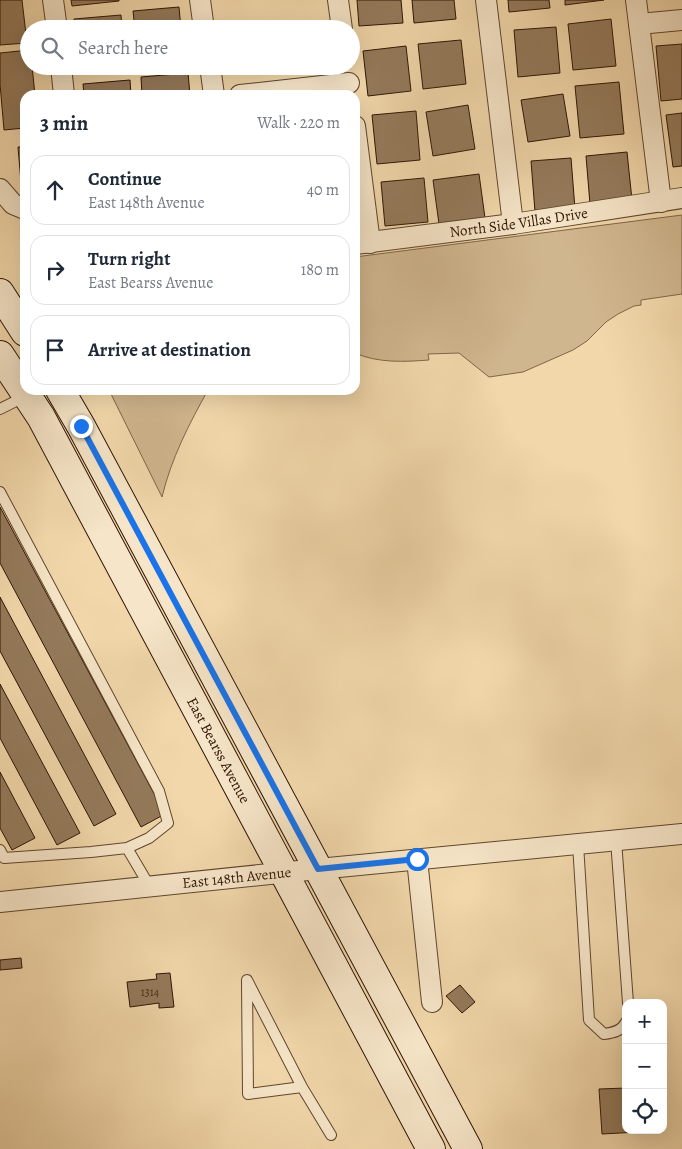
<!DOCTYPE html>
<meta charset="utf-8">
<style>
:root{--surface:#fff;--page:#f2f2f3;--text:#1f2937;--muted:#747a83;--line:#e0e1e3}
body{margin:0;font-family:Alegreya,serif;background:var(--page);color:var(--text)}
.controls{position:absolute;right:15px;bottom:15px;display:grid;overflow:hidden;border-radius:10px;box-shadow:0 5px 20px #0002}
.controls button{width:45px;height:45px;display:grid;place-items:center;padding:0;border:0;border-bottom:1px solid var(--line);background:var(--surface);color:var(--text);font:25px sans-serif}
.stop{position:absolute;width:15px;height:15px;margin:-11px;border:4px solid #1a73e8;border-radius:50%;background:#fff}
.stop.end{background:#1a73e8;border-color:#fff;box-shadow:0 1px 5px #0008}
.list{margin:0;padding:0;list-style:none}
h2{display:flex;justify-content:space-between;align-items:center;height:65px;margin:0;padding:0 20px;font-size:21px}
h2 small{font-size:16px;font-weight:400;color:var(--muted)}
.list li{display:grid;grid-template-columns:32px 1fr auto;gap:15px;align-items:center;box-sizing:border-box;height:70px;margin:0 10px 10px;padding:0 10px;border:1px solid var(--line);border-radius:15px}
.list b{display:block;font-size:19px;white-space:nowrap}
.list p{margin:0;font-size:16px;white-space:nowrap;color:var(--muted)}
.list em{font-size:16px;font-style:normal;color:var(--muted)}
.icon{flex:none;width:28px;height:28px;fill:none;stroke:currentColor;stroke-width:2;stroke-linecap:round;stroke-linejoin:round}
.map{position:relative;flex:none;width:682px;height:1149px;overflow:hidden}
.search{position:absolute;background:var(--surface);box-shadow:0 5px 20px #0002;left:20px;top:20px;width:340px;height:55px;display:flex;align-items:center;gap:12px;box-sizing:border-box;padding:0 18px;border-radius:28px;color:var(--muted);font-size:19px}
.panel{position:absolute;background:var(--surface);box-shadow:0 5px 20px #0002;left:20px;top:90px;width:340px;height:305px;border-radius:15px}
.map>svg:first-child{display:block}
.green{fill:#d0b68e;stroke:#80664a}
.building{fill:#947a5b;stroke:#2f1505}
.lines{fill:none;stroke-linecap:round;stroke-linejoin:round}
.service-casing{stroke:#60462e;stroke-width:12}
.minor-casing{stroke:#60462e;stroke-width:22}
.secondary-casing{stroke:#2f1505;stroke-width:30}
.service{stroke:#f6e5c8;stroke-width:10}
.minor{stroke:#f6e5c8;stroke-width:20}
.secondary{stroke:#f6e5c8;stroke-width:28}
.route{stroke:#1a73e8;stroke-width:6}
.labels{text-anchor:middle;dominant-baseline:central;stroke-width:5;stroke-linejoin:round;paint-order:stroke}
.number-label{font-size:12px;fill:#482e1a}
.street-label{font-size:15px;fill:#2f1505;stroke:#f6e5c8}
</style>
<div class="map">
<svg width="682" height="1149" viewBox="0 0 682 1149">
<rect width="100%" height="100%" fill="#f1d7aa"/>
<filter id="stains"><feTurbulence type="fractalNoise" baseFrequency=".004" numOctaves="4"/><feColorMatrix values="0 0 0 0 .2 0 0 0 0 .09 0 0 0 0 .02 0 0 0 .5 -.17"/></filter>
<radialGradient id="worn" r=".72"><stop offset=".6" stop-color="#630" stop-opacity="0"/><stop offset="1" stop-color="#630" stop-opacity=".3"/></radialGradient>
<path class="green" d="M682,215V294L641,300V305L634,306L618,314L606,322L587,341L573,350L523,372L489,377L459,353L428,354L429,360C404,362 377,363 355,353V257Z
M109,390H208C189,424 171,459 162,497Z"/>
<path class="building" d="M0,0H22L27,43L0,45Z
M71,0H119V1L72,6Z
M357,0H401L403,23L359,26Z
M412,0H454L456,19L414,23Z
M508,0H549L550,8L509,12Z
M565,0H604L565,5Z
M179,7L181,29H135L133,11Z
M121,15L122,29H75L74,19Z
M611,19L616,66L573,70L568,24Z
M556,27L560,73L518,77L514,30Z
M461,40L466,84L423,89L418,44Z
M682,44V99L661,101L656,46Z
M406,46L411,91L368,96L363,51Z
M29,50V66H32L35,95H25V128L4,130L0,84V53Z
M79,66H126L79,71Z
M188,73L190,95H142L141,77Z
M130,80L131,95H84L83,84Z
M619,82L624,134L580,138L575,86Z
M563,94L570,136L528,142L521,100Z
M468,105L475,149L433,156L426,112Z
M416,111L420,160L377,164L372,115Z
M682,113V166L673,167L666,115Z
M18,147H25V182H21Z
M627,152L632,200L590,204L586,156Z
M571,158L575,209L535,212L531,161Z
M479,174L485,218L439,224L433,180Z
M424,178L428,222L385,226L381,182Z
M0,507L165,814L141,827L0,563Z
M0,597L116,814L94,826L0,651Z
M0,684L80,833L57,845L0,738Z
M0,772L35,838L12,850L0,828Z
M21,958L22,968L0,970V960Z
M170,973L174,1007L159,1008V1003L130,1007L127,982L157,979L156,974Z
M460,985L475,1002L462,1013L446,996Z
M626,1088V1130L656,1131L602,1134L599,1089Z"/>
<g class="lines">
<g class="service-casing">
<path id="service" d="M0,409L26,396
M0,492L159,791L168,823L149,838L127,848L91,852L4,858L0,850
M616,840L628,1003
M578,844L589,1020L604,1034C613,1033 622,1031 626,1022
M127,848L150,887
M302,1087L248,1094L247,980L302,1087L331,1135"/>
</g>
<g class="minor-casing">
<g id="minor">
<path d="M53,0L57,29"/>
<path d="M200,0L204,29"/>
<path d="M338,0L342,29"/>
<path d="M486,0L513,224"/>
<path d="M636,0L661,202"/>
<path d="M639,24L682,20"/>
<path d="M61,66L64,95"/>
<path d="M210,66L214,95"/>
<path d="M240,95L349,83"/>
<path d="M355,126L370,243"/>
<path d="M0,189L13,204L25,209"/>
<path id="s1" d="M355,244L513,224L682,198"/>
<path d="M417,859L432,1002"/>
<path id="s2" d="M0,902L318,869L682,834"/>
</g>
</g>
<g class="secondary-casing">
<g id="secondary">
<path d="M0,293L25,332"/>
<path id="s3" d="M0,355L41,417L431,1149"/>
<path d="M60,390L81,426L468,1149"/>
</g>
</g>
<use href="#service" class="service"/>
<use href="#minor" class="minor"/>
<use href="#secondary" class="secondary"/>
</g>
<g class="lines">
<path class="route" d="M81,426L318,869L417,859"/>
</g>
<g class="labels">
<g class="number-label">
<text x="150" y="992">1314</text>
</g>
<g class="street-label">
<text stroke="none"><textPath href="#s1" startOffset="165">North Side Villas Drive</textPath></text>
<text stroke="none"><textPath href="#s3" startOffset="452">East Bearss Avenue</textPath></text>
<text stroke="none"><textPath href="#s2" startOffset="238">East 148th Avenue</textPath></text>
</g>
</g>
<rect width="100%" height="100%" filter="url(#stains)"/>
<rect width="100%" height="100%" fill="url(#worn)"/>
</svg>
<div class="controls">
<button>+</button>
<button>−</button>
<button><svg class="icon" aria-label="locate" viewBox="0 0 24 24"><circle cx="12" cy="12" r="6"/><path d="M12 2v4M12 18v4M2 12h4M18 12h4"/></svg></button>
</div>
<div class="stop" style="left:417px;top:859px"></div>
<div class="stop end" style="left:81px;top:426px"></div>
<div class="search"><svg class="icon" aria-label="search" viewBox="0 0 24 24"><circle cx="10" cy="10" r="6"/><path d="M15 15l6 6"/></svg>Search here</div>
<section class="panel">
<h2>3 min<small>Walk · 220 m</small></h2>
<ul class="list">
<li><svg class="icon" aria-label="ahead" viewBox="0 0 24 24"><path d="M12 20V5M6 11l6-6 6 6"/></svg><div><b>Continue</b><p>East 148th Avenue</p></div><em>40 m</em></li>
<li><svg class="icon" aria-label="right" viewBox="0 0 24 24"><path d="M7 20v-9h11M14 6l5 5-5 5"/></svg><div><b>Turn right</b><p>East Bearss Avenue</p></div><em>180 m</em></li>
<li><svg class="icon" aria-label="arrive" viewBox="0 0 24 24"><path d="M6 21V4h12l-3 4 3 4H6"/></svg><div><b>Arrive at destination</b></div></li>
</ul>
</section>
</div>
